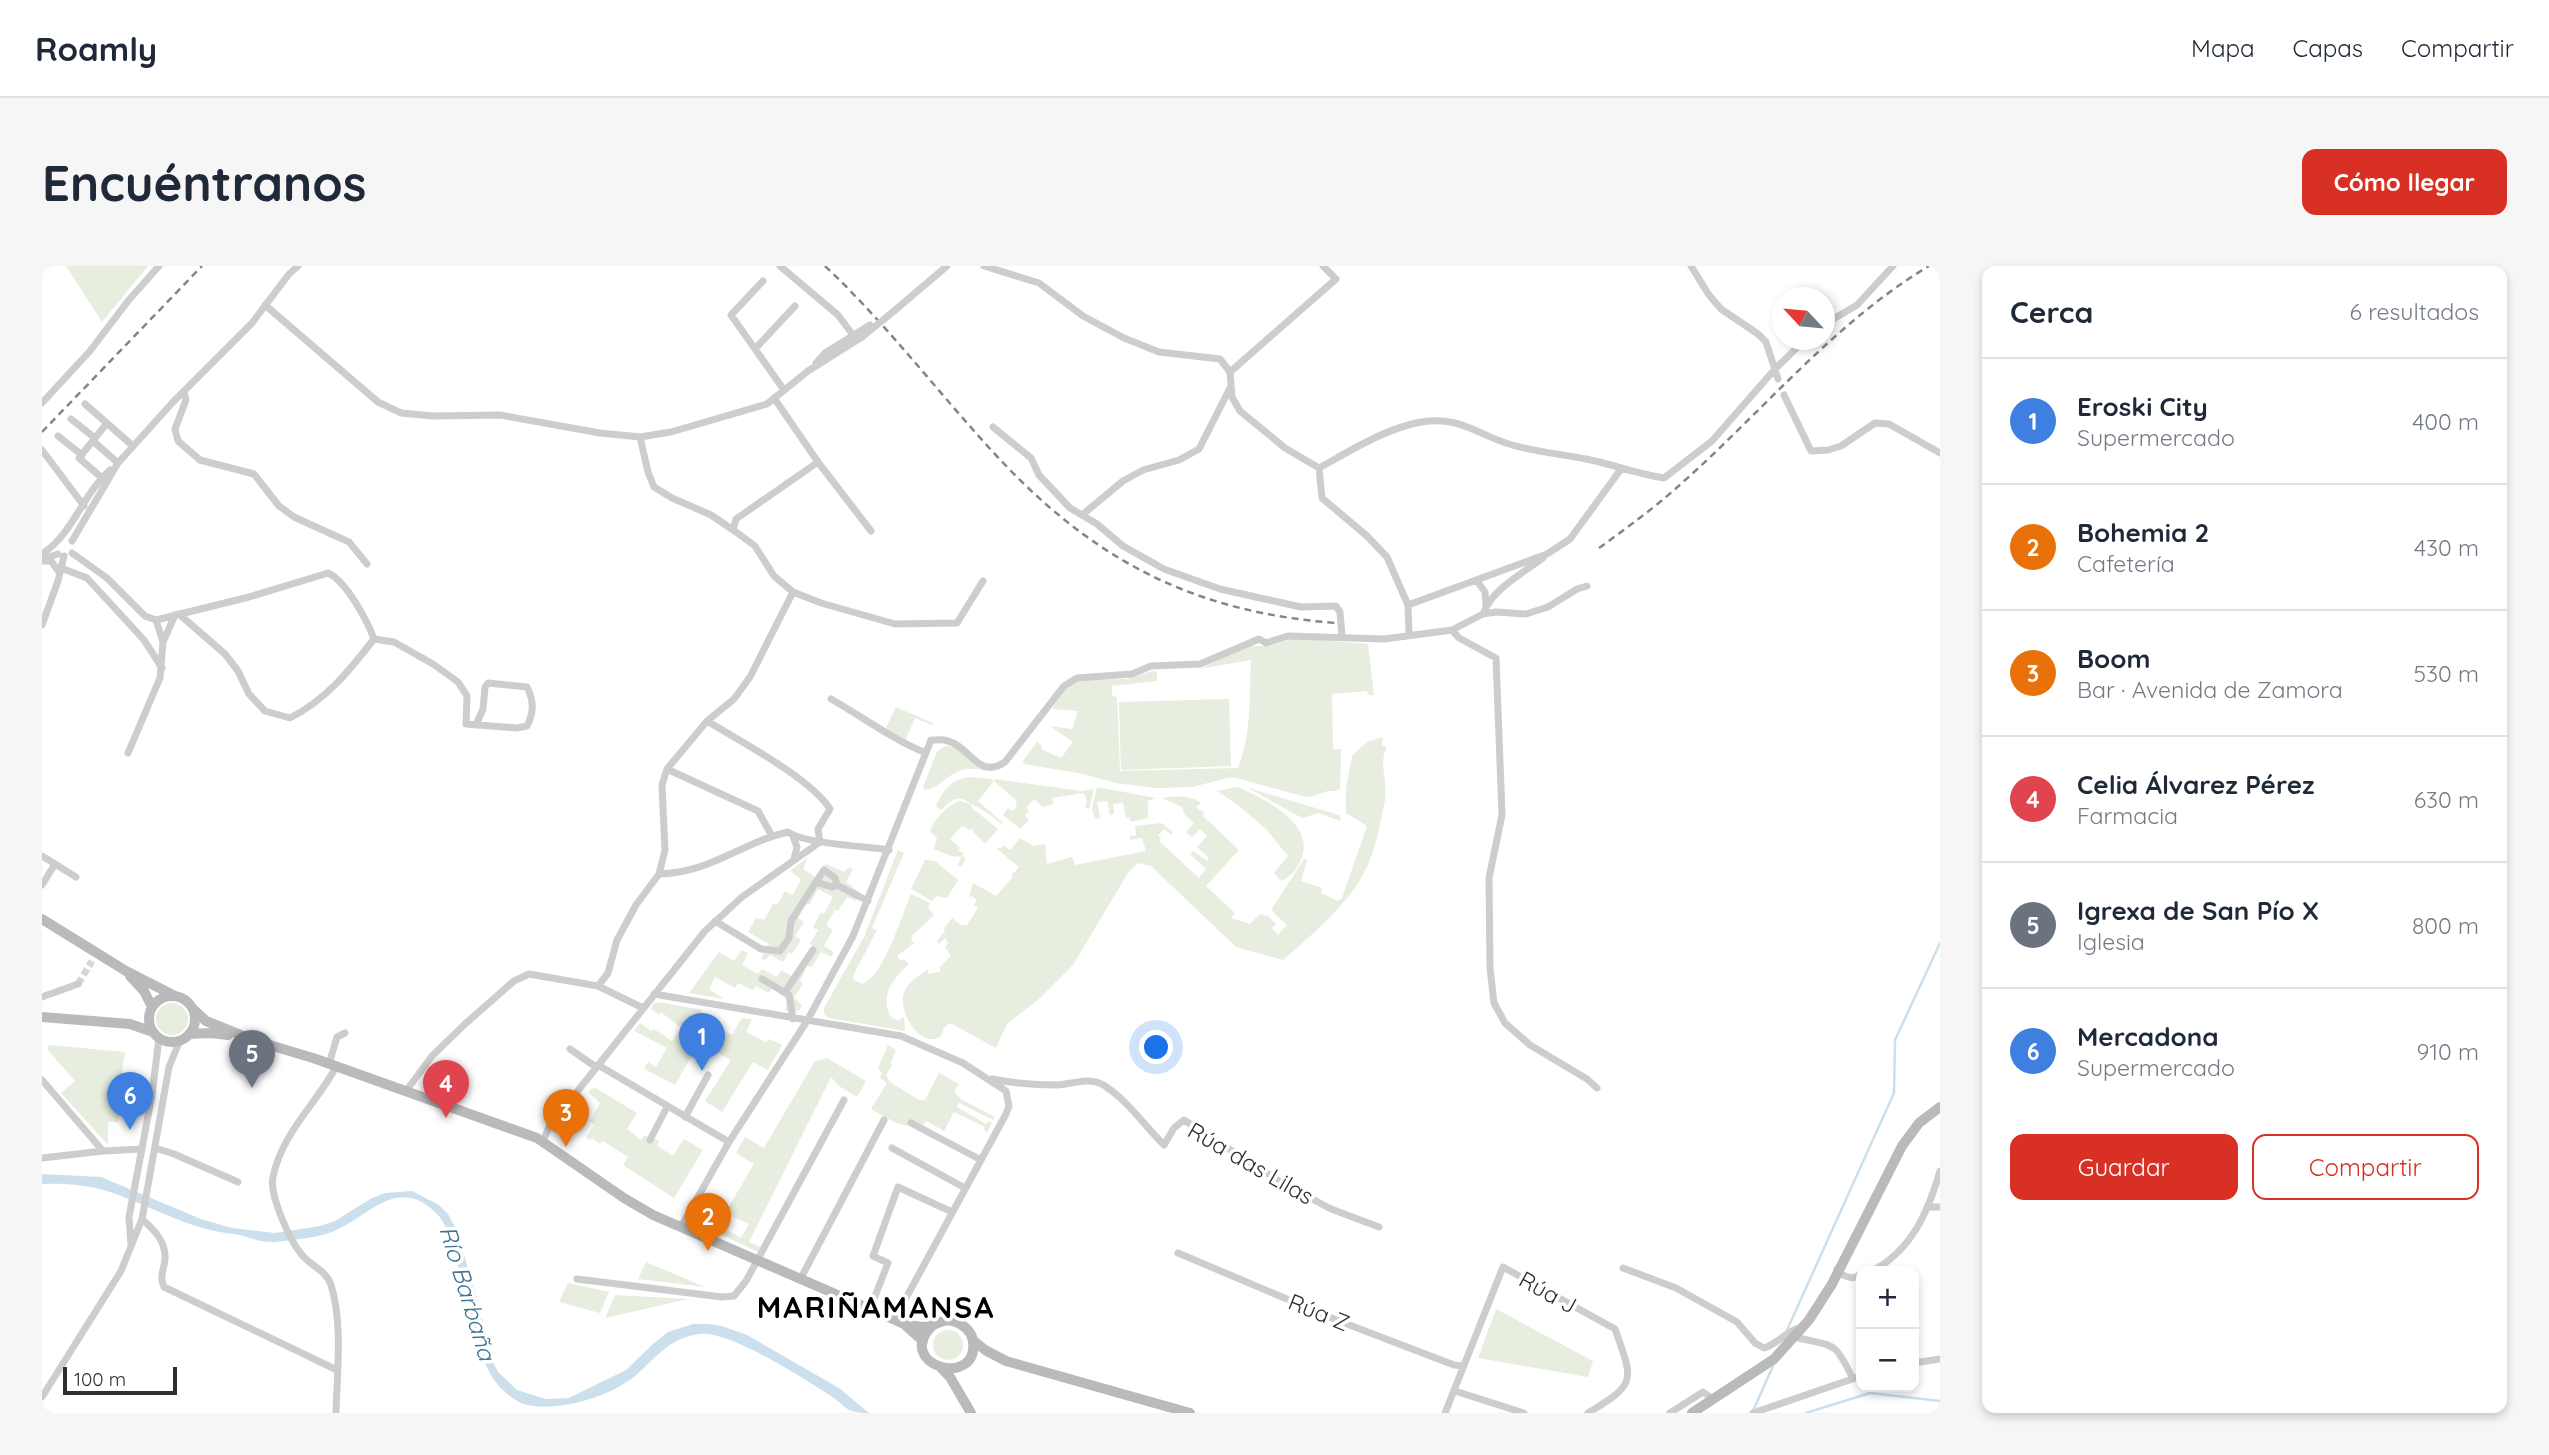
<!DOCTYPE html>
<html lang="es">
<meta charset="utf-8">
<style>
:root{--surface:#fff;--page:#f6f6f7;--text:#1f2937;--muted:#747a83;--line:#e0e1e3;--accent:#d93025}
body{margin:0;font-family:Quicksand,sans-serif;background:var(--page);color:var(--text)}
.controls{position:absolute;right:21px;bottom:21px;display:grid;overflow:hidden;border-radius:14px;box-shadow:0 4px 10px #0003}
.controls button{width:63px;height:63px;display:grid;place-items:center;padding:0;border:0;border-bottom:2px solid var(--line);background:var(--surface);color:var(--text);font:35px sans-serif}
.compass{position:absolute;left:1730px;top:21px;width:63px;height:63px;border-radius:50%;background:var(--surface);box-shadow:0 4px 10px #0003;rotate:296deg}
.scale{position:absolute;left:21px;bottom:18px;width:114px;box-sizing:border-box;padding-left:7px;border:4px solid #303030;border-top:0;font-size:19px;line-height:24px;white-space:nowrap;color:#303030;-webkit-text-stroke:5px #fff;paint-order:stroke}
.you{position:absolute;left:1115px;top:782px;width:24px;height:24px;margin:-18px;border:5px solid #fff;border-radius:50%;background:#1a73e8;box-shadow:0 0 0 10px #1a73e833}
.badge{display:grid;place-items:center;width:46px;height:46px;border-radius:50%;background:var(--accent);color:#fff;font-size:23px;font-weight:700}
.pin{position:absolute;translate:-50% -58px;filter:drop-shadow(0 2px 4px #0008)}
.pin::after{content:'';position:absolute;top:37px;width:24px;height:21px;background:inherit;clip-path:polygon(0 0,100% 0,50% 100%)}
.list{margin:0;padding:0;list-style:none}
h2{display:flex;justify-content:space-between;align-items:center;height:91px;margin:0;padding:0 28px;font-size:30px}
h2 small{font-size:23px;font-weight:400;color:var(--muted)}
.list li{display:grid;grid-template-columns:46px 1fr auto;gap:21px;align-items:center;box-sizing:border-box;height:126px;padding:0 28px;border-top:2px solid var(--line)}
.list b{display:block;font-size:26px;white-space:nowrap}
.list p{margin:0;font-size:23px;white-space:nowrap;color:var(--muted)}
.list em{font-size:23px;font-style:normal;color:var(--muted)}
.actions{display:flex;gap:14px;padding:21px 28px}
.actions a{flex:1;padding:16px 0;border:2px solid var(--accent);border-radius:14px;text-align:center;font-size:24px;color:var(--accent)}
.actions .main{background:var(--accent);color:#fff}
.map{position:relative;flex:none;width:1898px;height:1147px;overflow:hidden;border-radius:14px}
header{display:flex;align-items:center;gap:42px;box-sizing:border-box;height:98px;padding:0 35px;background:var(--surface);border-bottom:2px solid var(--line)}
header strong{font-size:33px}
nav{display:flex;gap:38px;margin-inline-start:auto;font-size:24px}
.intro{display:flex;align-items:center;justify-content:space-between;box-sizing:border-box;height:168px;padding:0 42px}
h1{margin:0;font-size:49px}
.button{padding:18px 32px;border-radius:14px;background:var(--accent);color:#fff;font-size:24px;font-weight:700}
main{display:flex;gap:42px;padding:0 42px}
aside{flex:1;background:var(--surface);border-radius:14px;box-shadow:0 4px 10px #0003}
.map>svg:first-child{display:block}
.green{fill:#e7eddf}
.water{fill:#cbe0ec}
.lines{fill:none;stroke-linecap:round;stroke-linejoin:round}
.stream{stroke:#cbe0ec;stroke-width:2.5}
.street-tunnel{stroke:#d6d6d6;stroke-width:7;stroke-dasharray:7 3.5;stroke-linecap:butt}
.street{stroke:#cdcdcd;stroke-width:7}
.secondary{stroke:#bababa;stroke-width:10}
.rail{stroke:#858585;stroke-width:2.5;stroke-dasharray:7 5;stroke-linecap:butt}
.street-bridge{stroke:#cdcdcd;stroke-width:7}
.labels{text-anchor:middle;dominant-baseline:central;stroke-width:7;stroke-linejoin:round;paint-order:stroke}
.street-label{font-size:23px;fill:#303030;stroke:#fff}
.water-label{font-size:24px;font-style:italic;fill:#3e7493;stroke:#fff}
.district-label{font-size:30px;font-weight:bold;letter-spacing:2px;fill:#000;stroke:#fff}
</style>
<header>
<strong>Roamly</strong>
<nav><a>Mapa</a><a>Capas</a><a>Compartir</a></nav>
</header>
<div class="intro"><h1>Encuéntranos</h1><a class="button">Cómo llegar</a></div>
<main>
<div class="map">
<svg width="1898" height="1147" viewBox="0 0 1898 1147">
<rect width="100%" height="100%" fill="#fff"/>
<path class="green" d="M24,0H106L60,56Z
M1253,372L1326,378L1332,429H1326L1325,425L1290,428L1291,483H1299L1298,523L1294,525C1282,523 1275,531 1264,531L1194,512H1186L1150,521L1114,522L1074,517L1041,508L982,498L981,495L995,476L1000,480L999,483L1019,492L1031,476L1008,460L1030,463L1036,445L1010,443L1025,420L1041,414L1085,413L1111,405L1115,406V415L1070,420V430L1075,431L1078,505L1196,502C1210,467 1207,431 1209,394L1158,403L1203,380H1228Z
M1187,433L1189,500L1079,504L1077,436Z
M854,441L891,457L890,459L873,452L862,477L844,462Z
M1341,471L1340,479L1345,481C1336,496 1346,516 1343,534C1338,559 1334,584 1322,607C1306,638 1268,671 1241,694L1194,681L1109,600L1096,597L1086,607L1031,699L997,733L965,758L954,782L908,757L900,763L902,764L898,771C878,782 855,746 862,726C866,716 878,709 886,703V708L898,706V701L909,690L903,681L906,677L903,672L897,678L895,675L903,665L902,662L910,652L919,659H925L936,642L932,639L935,634L930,630L927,631L931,617L954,630L971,611L969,610L977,601L955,583L957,581L959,582L961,579L968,584L978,572L991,580L1003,578L1005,598L1030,591L1033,599L1104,585L1100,572L1088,574V570L1094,569L1093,560L1119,557L1131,566L1129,569L1122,563L1116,569L1119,572L1117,575L1157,612L1164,603L1148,588L1151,585L1165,595L1167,592L1155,581L1165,570L1158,563L1150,571L1144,566L1152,557L1143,549L1140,541L1120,532C1133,530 1148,529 1159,537L1154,541L1162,547L1161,550L1197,584L1164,620L1193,647L1189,652L1208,658L1218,648L1226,650L1234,658L1230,662L1236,669L1245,659L1229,644L1262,593L1265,594L1259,615L1280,622L1279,627L1296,635L1300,632L1325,560L1304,547V523L1310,490L1325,476Z
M903,480L912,481L944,505C910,495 905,520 883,524L881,521L895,486Z
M927,511L948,513L952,515L936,535L961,557L960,558C952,552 945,546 937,542C919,532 917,526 899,544L894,540C901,524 909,514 927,511Z
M952,513L1040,525L1052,523L1047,543L1043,541L1045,536L1042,527L1010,532L1011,538L1001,541L992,533L984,542L987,545L983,549L987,554L978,563L961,549L966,542L971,545L975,540L973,538L975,535L953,516Z
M1055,521L1114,532L1106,535V552L1089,556L1087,551L1084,552L1081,537L1071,538L1072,548L1068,549L1065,535L1055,536L1058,552L1053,553L1050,543Z
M1196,521C1224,534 1276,558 1258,596C1253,605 1249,611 1239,615L1232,607L1246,590L1224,563L1196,539L1175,525Z
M1206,522L1297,549L1299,552L1298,555L1277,547L1260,552Z
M918,535L929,538L930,542L956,563L943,578L932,567L933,564L931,566V562L928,564L920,560L908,573L918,582L916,585L922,587L920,590L924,592L919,601L916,599L919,591L909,590L892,583L895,572L888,565C893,552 905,539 918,535Z
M856,584L862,587L830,662L835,664L811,710L812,714L820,718C841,712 860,649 869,628L888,637L886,642L892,649L871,669L869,674L872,677L855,690L859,695L862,693L867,698C852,712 838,727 848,750L856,755L862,751L863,765L787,752L782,748V742L822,671Z
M766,591L761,603L775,612L784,598L802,606L807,601L811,603L804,616L817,626L814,635L805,631L796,645L793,644L784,659L791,664L782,680L792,686L789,691L779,686L770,701L765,700L758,715L761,718L752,732L760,739L757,745H743L746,734L730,722L727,727L714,720L711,724L696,717L693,722L673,711L667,723L682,733L647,727L677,686L692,695L700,684L706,687L700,699L716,708L720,703L735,711L739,704L750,710L760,695L765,696L773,683L768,678L776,664L771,661L779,646L782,648L791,631L776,623L767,639L763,638L756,652L762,656L753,670L759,674L750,688L747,686L741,696L728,689L723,694L719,693L727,678L706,666L714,652L722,654L731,638L735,639L743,625L751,629L759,613L748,605Z
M883,594L893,595L916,614L905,632L895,630L890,635L869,623Z
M616,736L660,744L655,755L673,765L676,761L690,769L700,752L710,753L704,766L724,776L727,773L740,779L726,804L711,796L680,846L663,835L689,794L657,777L633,819L602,803L606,796L614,801L625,782L592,765L598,757L609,765L612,763L630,775L639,762L619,746L617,749L609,743L612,737Z
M114 753a16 16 0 1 1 32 0a16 16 0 1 1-32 0Z
M7,779L83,786L78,819L102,823L98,849L78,846L76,856H66V879L19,827L33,815L5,783Z
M846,779L854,784L848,798L850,799L844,809L848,816L877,834H883L897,807L917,818L912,826L919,833L953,851L951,854L917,837L915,841L944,858L946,855L950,857L945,866L942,864L943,861L912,846L902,865L884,855L880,861L868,854L865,860L852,856L829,843L845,817L838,812L840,807L836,802Z
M785,792L824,815L815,831L797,820L789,811L707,976L718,981L716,986L655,957L659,950L699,972L707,958L683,947L712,898L694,887L703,871L722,882L773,795Z
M552,821L595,847L585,863L599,874L603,869L617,875L615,880L631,890L642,873L661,884L632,932L581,899L586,891L561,875L558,878L550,872L548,874L544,872L552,859L548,855L558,837L546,826Z
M604,996L663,1021L596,1013Z
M526,1017L567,1026L558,1047L517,1036Z
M573,1029L646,1033L563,1052Z
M1454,1043L1551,1095L1546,1111L1436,1092Z
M891 1079a15 15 0 1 1 30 0a15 15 0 1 1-30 0Z"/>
<path class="water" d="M0,908L59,911L159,953L190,962L233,967L278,960L293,955L330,932L343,927L370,925L397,939L406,948L415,965L438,1043L449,1092L456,1106L475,1124L504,1133L527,1132L584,1104L611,1078L626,1066L651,1058H666L680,1060L705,1069L797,1122L827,1147C802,1147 805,1140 786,1128C759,1111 688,1065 658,1068C628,1071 614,1092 593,1110C566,1132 514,1147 481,1138C441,1118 439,1084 429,1045C424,1028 419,1011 414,994C410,978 406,958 393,946C354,909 326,952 290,966C275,972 250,974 233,976C215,977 207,970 192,968C147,964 110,940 68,926C47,919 22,917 0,918Z"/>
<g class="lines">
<path class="stream" d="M1745,1064L1852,827L1853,774L1898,677
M1711,1145L1731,1100
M1764,1147L1828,1127L1898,1135"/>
<path class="street-tunnel" d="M36,718L50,695"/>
<path class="street" d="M738,0L796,49L811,69
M942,0L997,17L1041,50L1082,72L1117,86L1178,93L1188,106L1190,131L1198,145L1243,182L1277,202
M1649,0L1667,29L1679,43L1716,68L1724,76L1736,113
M721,15L689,49L742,124
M223,39L336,136L359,147L391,150L458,149L558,167L598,171L629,166L725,138L766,105L820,71
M852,45L905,0
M1783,58L1815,39L1851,0
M713,83L753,40
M774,97L783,87L828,59
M1188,106L1294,13L1281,0
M142,125L144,134L133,163L136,175L158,194L212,208L237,240L252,251L307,276L325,298
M1742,129L1769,185L1786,184L1799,180L1833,157L1847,158L1898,187
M732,132L776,196L829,265
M0,137L48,85L86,35L117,0
M43,138L91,180
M29,153L53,172
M951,161L989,192L997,209L1028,242L1055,258L1081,280L1122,303L1178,323L1259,341L1294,340L1298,346L1300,371
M16,170L40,189
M598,171L606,206L612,221L630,232L669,249L694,266L713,280L732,310L751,326L779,337L853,358L915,357L941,315
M51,175L76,197
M0,184L42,240
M1277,202C1308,185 1339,165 1374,157C1417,148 1433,168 1470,179C1494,186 1520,188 1544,193C1570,198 1595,208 1622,212L1670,175L1733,103L1763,74
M1277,202L1280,232L1325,270L1345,291L1366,339L1367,369
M60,212L37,192L65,157
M1040,249L1081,215L1101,204L1137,194L1157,183L1188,122
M691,264L694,253L776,196
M30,275L76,197L131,136L210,57L247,8L256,0
M30,287L65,312L103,350L114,354L207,331L286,307C304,315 325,354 332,373
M0,288C31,268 40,229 68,204
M1,293L16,288
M0,295H9L17,306
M19,302L45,312L102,374L120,402
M1435,315L1443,326L1444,339
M1366,339L1505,288L1528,273L1579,203
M137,348L183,388L196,405L207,428L223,445L248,452C285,433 307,405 332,373
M1441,348C1450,323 1481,307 1501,292
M114,354L121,376
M0,359L16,315L22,290
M1410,364L1417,372L1454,392L1460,549L1447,612L1448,702L1452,737L1463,757L1488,779L1545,813L1555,822
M332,373L352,376L391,398L416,416L425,430L424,458L475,462L485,460C492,446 492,435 485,421L446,417L443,421L441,443L434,459
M789,433C821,451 851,474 884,487
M665,455C698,475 768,512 788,543L776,563L778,576
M86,487L118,412L121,376L133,349
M625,503L716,545L730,570
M751,570L755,581L752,593
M0,590L34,611
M617,608C669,607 700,576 746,566C763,578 823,580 847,584
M0,619L13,598
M795,619L790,621L774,616L782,604L793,612L795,619L826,635
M673,655L719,683L738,685L747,672L749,655L774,616
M720,713L747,729L751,753
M556,720L566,707L575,674L594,639L617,608L623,584L620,519L625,503L665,455L692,433L708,411L751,326
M743,726L771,684
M612,728L859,770L921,797L964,825L967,840L964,848L852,1054
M0,731L36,718
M528,783L554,801
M287,798L295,771L303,767
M556,799L687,876
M950,813C971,817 993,819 1015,819C1032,818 1048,810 1063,820C1086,835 1103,860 1122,879L1132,862L1142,854L1237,915L1289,943L1337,961
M0,814L61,885
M364,825L390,790L423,758L472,715L487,708L556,720L601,742
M643,851L666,809
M869,857L939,894
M608,874L625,841
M501,875L507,861L663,665L700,631L778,576
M113,882L132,888L196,916
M850,882L923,922
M0,892L61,885L100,883
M1887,941H1898
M100,953C112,964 124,975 123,993C122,1004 117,1010 122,1021L295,1104
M639,961L687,876L765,755L811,670L889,474C894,474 901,473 906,475C929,481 936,514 963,496L1022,420L1035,412L1090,408L1109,400L1158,398L1217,373L1224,377L1246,370L1342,373L1410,364L1441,348L1454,346L1484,348L1506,341L1535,323L1545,320
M89,979L87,951L110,829L117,772
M1136,987L1297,1055L1412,1099L1421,1100
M1581,1002L1634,1022L1695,1056L1713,1077L1722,1082C1735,1078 1742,1068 1754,1063
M1795,1003L1797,1008L1810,1012L1819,1009
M1830,1005C1870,984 1886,946 1898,905
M759,1012L842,854
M535,1013L680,1031L692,1030L704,1015L802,834
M828,1043L846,997L831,990L856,921L910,946
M1753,1071C1792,1081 1792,1073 1811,1113
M1872,1097L1898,1093
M1413,1125L1482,1147
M0,1131L79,1005L100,953L127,801L138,774
M294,1147C295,1108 301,1057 289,1019C285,1005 269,1000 260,989C248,975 227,929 231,911C240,867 274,838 294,801
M1403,1147L1461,1001L1573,1063C1591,1115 1596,1117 1546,1147
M1628,1147L1661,1126L1671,1133
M1711,1147L1819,1110"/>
<path class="secondary" d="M0,653L84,705L133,730
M88,710L102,725L110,741
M107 753a23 23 0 1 1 46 0a23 23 0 1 1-46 0Z
M151,743L164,755L211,774L271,792L495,872L582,932L611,949L828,1043L862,1058L881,1075
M0,751L88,758L111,766
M147,768L168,767L186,769
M866,1059C874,1060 881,1062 888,1060C897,1057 903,1052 914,1056C922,1059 930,1066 931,1075C937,1124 851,1099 890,1060
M931,1074L943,1084L964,1095L1148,1147
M900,1103L908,1111L929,1147
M1650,1147L1732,1093L1767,1054L1790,1018L1860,880L1877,857L1898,841"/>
<path class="rail" d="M783,0C851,64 905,139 969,205C1063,301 1161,347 1294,357
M0,166L160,0
M1557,282C1586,261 1615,240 1641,216C1723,143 1792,57 1887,0"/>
<path class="street-bridge" d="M820,71L852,45"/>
</g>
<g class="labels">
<g class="street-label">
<text transform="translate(1209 897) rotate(30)">Rúa das Lilas</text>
<text transform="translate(1506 1026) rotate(29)">Rúa J</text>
<text transform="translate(1277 1046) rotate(22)">Rúa Z</text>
</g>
<g class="water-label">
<text transform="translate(426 1027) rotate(73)">Río Barbaña</text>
</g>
<g class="district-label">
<text x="834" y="1041">MARIÑAMANSA</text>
</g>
</g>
</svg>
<div class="controls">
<button>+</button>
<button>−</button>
</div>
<svg class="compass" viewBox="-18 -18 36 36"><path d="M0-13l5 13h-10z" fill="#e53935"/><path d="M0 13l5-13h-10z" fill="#747a83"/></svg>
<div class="scale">100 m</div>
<div class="you"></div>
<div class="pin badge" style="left:660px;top:805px;background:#3f7fe0">1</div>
<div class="pin badge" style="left:666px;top:985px;background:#e8710a">2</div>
<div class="pin badge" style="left:524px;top:881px;background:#e8710a">3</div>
<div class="pin badge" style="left:404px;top:852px;background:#e0444e">4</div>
<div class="pin badge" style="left:210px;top:822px;background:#6b7280">5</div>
<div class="pin badge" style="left:88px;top:864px;background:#3f7fe0">6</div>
</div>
<aside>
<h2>Cerca<small>6 resultados</small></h2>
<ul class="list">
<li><span class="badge" style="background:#3f7fe0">1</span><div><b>Eroski City</b><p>Supermercado</p></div><em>400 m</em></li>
<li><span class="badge" style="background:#e8710a">2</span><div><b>Bohemia 2</b><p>Cafetería</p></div><em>430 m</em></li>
<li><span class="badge" style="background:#e8710a">3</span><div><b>Boom</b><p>Bar · Avenida de Zamora</p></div><em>530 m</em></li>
<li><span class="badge" style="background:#e0444e">4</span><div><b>Celia Álvarez Pérez</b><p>Farmacia</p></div><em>630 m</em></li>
<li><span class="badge" style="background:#6b7280">5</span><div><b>Igrexa de San Pío X</b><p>Iglesia</p></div><em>800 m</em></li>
<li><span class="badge" style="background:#3f7fe0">6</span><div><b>Mercadona</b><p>Supermercado</p></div><em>910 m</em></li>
</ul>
<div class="actions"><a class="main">Guardar</a><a>Compartir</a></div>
</aside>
</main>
